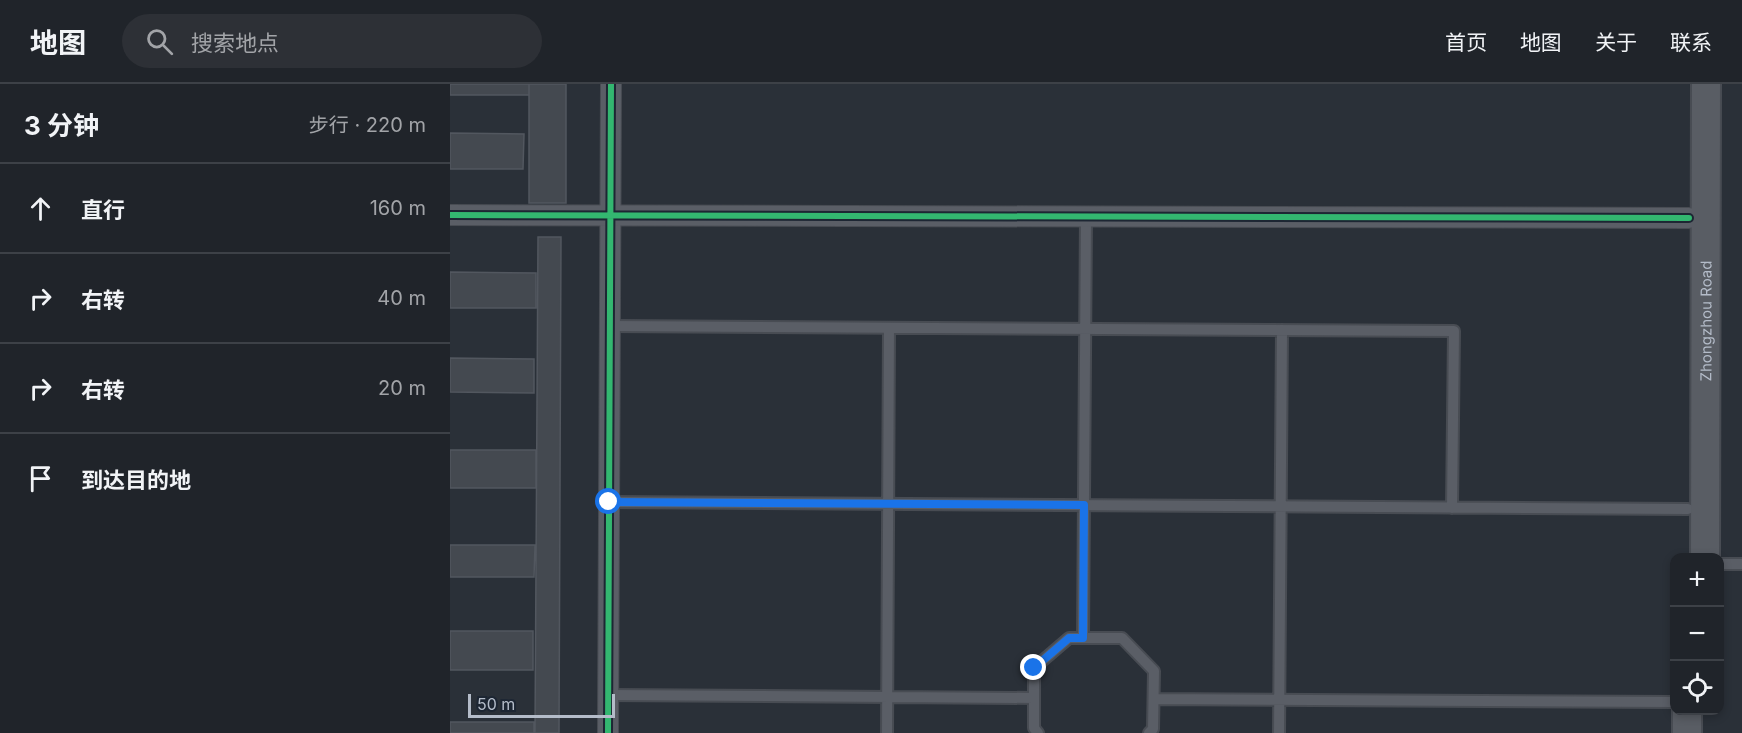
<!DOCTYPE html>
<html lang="zh">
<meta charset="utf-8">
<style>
:root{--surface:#20242a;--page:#2d3036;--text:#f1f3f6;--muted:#a2a4a8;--line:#3d4147}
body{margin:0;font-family:Inter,"Noto Sans SC",sans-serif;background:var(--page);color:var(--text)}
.controls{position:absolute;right:18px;bottom:18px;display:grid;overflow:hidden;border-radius:12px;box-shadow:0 3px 9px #0003}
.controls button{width:54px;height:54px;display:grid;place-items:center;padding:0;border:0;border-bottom:2px solid var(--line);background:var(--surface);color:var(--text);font:30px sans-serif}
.scale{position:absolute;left:18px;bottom:15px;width:147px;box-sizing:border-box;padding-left:6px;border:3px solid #b4bcc9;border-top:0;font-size:16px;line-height:21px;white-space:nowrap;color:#b4bcc9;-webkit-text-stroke:4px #1d2633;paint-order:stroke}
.stop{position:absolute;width:18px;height:18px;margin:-14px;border:4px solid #1a73e8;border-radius:50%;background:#fff}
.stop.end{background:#1a73e8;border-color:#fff;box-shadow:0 2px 6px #0008}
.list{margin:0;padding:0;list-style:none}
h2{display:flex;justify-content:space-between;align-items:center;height:78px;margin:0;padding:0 24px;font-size:26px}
h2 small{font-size:20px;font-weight:400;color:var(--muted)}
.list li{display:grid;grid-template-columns:39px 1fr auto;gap:18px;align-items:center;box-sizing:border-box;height:90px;padding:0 24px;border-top:2px solid var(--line)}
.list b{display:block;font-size:22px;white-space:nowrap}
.list em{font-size:20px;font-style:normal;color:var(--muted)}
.icon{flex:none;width:33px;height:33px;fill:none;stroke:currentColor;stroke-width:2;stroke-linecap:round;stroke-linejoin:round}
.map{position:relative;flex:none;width:1292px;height:649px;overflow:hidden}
header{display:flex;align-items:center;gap:36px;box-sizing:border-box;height:84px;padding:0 30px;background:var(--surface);border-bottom:2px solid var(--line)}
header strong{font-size:28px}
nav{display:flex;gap:33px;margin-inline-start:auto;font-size:21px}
.search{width:420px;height:54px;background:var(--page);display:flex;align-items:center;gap:15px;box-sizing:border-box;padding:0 21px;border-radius:33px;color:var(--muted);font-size:22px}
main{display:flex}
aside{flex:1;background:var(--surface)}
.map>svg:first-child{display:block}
.building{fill:#444950;stroke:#52575f;stroke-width:1.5}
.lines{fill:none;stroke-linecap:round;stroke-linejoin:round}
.service-casing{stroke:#484c53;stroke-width:14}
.minor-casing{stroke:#484c53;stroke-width:22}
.secondary-casing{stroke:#484c53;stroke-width:32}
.service{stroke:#5a5e66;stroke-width:10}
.minor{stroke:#5a5e66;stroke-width:20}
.secondary{stroke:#595d64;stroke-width:28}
.cycleway-casing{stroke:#1d2633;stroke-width:10}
.cycleway{stroke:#33b770;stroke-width:6}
.route{stroke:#1a73e8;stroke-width:8}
.labels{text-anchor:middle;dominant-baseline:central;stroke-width:5;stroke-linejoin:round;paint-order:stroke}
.street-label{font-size:15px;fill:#b4bcc9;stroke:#1d2633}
</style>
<header>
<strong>地图</strong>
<div class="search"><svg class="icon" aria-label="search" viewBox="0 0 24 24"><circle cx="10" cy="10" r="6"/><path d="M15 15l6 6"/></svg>搜索地点</div>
<nav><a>首页</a><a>地图</a><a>关于</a><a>联系</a></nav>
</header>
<main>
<aside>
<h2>3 分钟<small>步行 · 220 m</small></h2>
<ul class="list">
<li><svg class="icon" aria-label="ahead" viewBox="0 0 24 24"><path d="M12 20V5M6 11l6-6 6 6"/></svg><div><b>直行</b></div><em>160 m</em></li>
<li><svg class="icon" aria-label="right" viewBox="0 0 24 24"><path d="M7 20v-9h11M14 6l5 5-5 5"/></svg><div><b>右转</b></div><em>40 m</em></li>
<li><svg class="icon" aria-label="right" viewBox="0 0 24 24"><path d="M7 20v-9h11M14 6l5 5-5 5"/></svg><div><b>右转</b></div><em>20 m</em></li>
<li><svg class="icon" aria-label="arrive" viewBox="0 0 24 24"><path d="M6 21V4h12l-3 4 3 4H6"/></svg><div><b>到达目的地</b></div></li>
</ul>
</aside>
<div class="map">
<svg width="1292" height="649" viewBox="0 0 1292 649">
<rect width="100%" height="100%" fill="#2a3038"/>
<path class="building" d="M0,0H79V11H0Z
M79,0H116V119H79Z
M0,49L74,50L73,85H0Z
M88,153H111L109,649H85Z
M0,188L86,189V224H0Z
M0,274L84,275V309L0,308Z
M0,366H86V404H0Z
M0,461H85L84,493H0Z
M0,547H83V586H0Z
M0,638H84V649H0Z"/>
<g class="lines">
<g class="service-casing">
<path id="service" d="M160,242L1004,247L1002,424
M159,418L1238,425
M1270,480H1292
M633,554L636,132
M158,611L584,614
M704,615L1224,618
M437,649L439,244
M588,649L584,644V584L619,554H672L704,587L703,645L699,649
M829,649L832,246"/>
</g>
<g class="minor-casing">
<path id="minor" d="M0,131L1239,134
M158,649L161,0"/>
</g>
<g class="secondary-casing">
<g id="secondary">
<path id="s1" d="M1255,474L1256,0"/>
<path d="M1237,649V626"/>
</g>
</g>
<use href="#service" class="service"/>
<use href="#minor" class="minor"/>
<use href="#secondary" class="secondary"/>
<g class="cycleway-casing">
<path id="cycleway" d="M0,131L1239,134
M158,649L161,0"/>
</g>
<use href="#cycleway" class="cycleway"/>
</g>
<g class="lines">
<path class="route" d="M159,418L634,421L633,554H619L584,584"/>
</g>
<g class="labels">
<g class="street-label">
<text stroke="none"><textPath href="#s1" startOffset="237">Zhongzhou Road</textPath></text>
</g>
</g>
</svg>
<div class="controls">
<button>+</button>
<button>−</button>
<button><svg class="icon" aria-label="locate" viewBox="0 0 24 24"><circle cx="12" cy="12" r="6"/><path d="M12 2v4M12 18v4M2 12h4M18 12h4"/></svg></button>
</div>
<div class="scale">50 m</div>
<div class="stop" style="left:159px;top:418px"></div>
<div class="stop end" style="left:584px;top:584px"></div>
</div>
</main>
